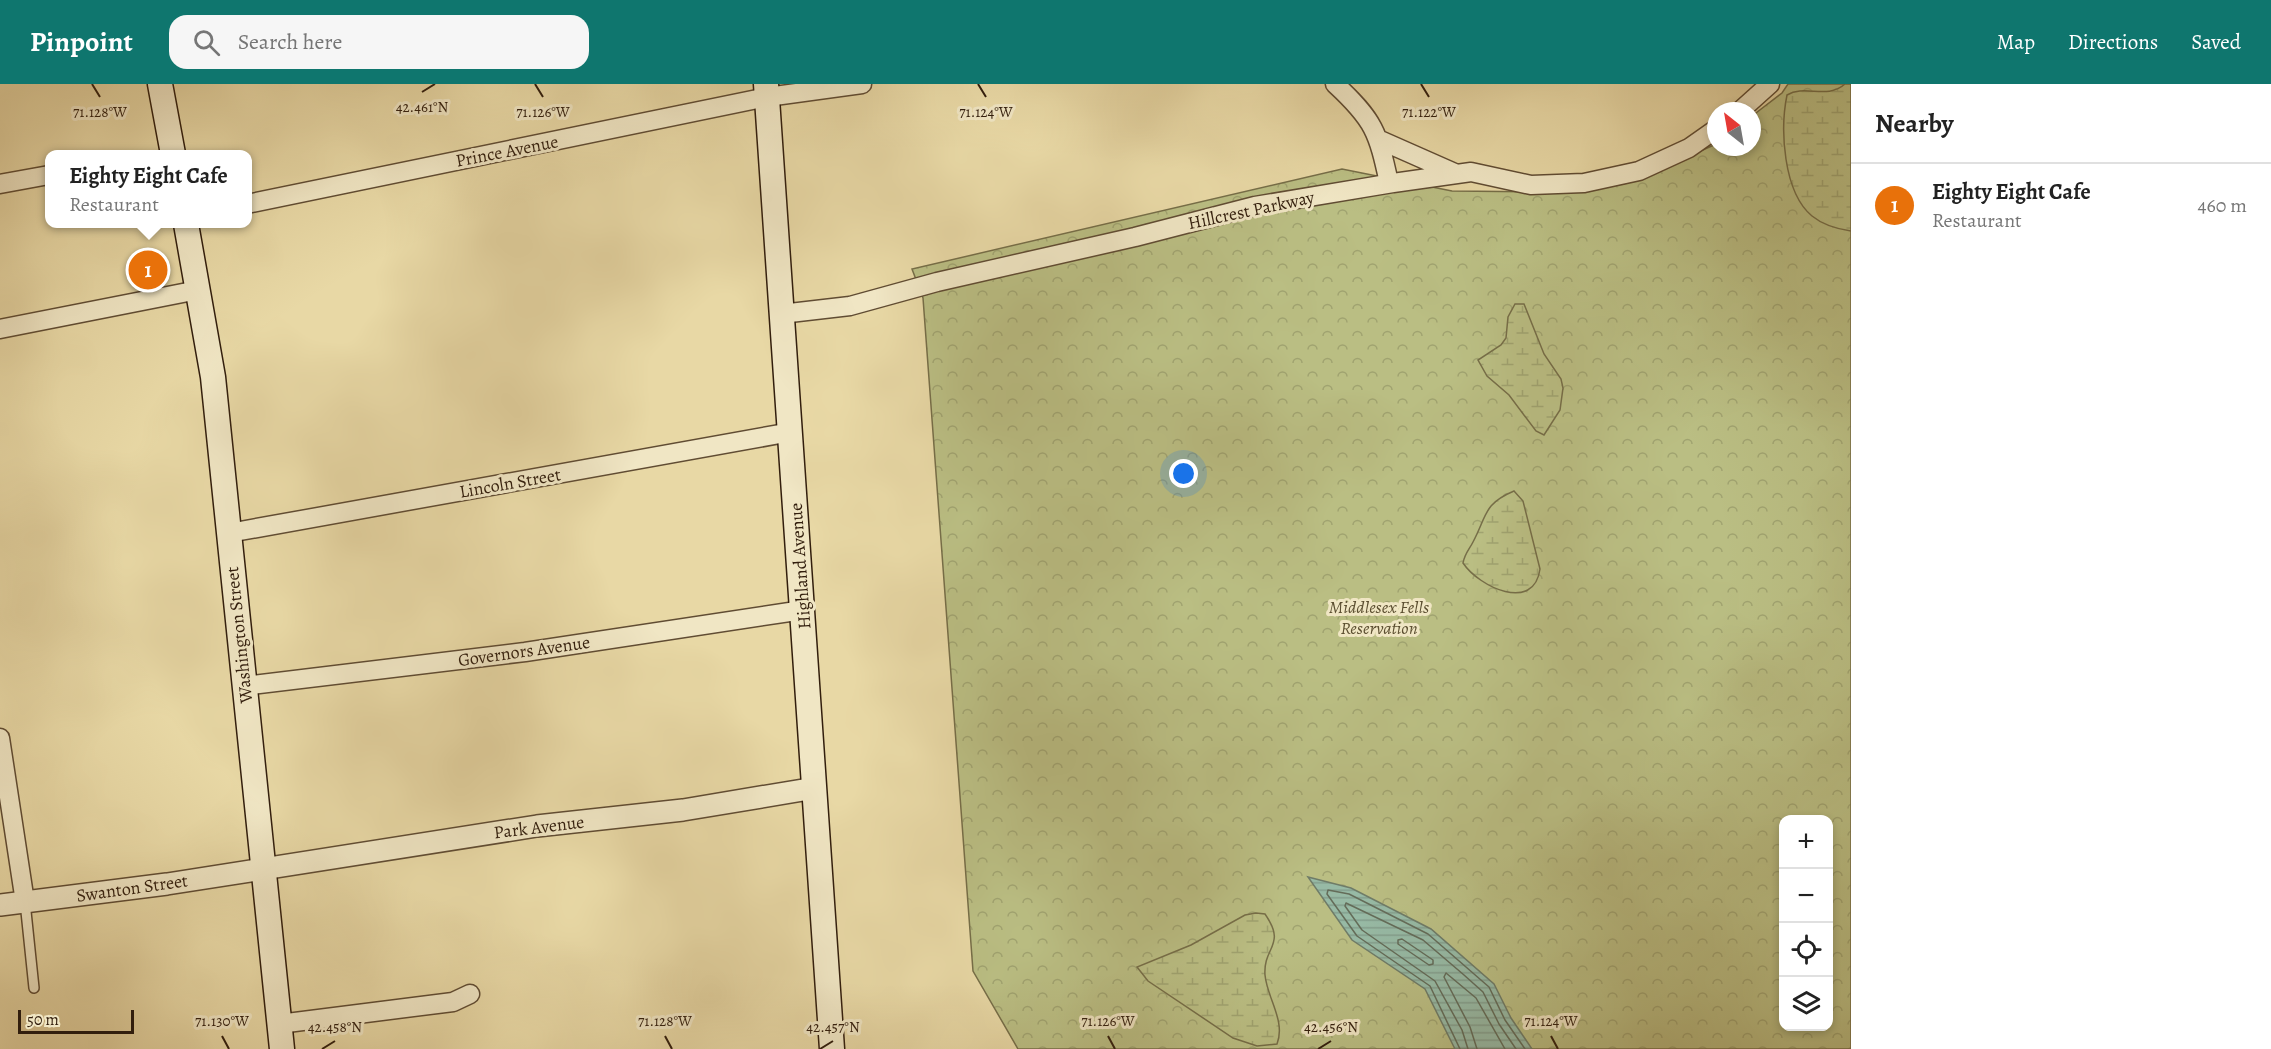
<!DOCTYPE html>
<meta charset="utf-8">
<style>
:root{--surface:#fff;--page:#f6f6f6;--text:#222;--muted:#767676;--line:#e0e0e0;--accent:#0f766e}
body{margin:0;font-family:Alegreya,serif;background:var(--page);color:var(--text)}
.controls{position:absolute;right:18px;bottom:18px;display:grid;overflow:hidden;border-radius:12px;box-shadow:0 3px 9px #0003}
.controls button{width:54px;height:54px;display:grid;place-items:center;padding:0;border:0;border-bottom:2px solid var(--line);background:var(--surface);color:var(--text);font:30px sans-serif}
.compass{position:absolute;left:1707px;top:18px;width:54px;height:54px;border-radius:50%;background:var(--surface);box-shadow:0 3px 9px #0003;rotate:329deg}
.scale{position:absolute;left:18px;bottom:15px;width:116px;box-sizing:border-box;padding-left:6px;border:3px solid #321e0d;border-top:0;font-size:16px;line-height:21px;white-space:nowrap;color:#321e0d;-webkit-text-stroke:4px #f0e6c4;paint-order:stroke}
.you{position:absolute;left:1184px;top:390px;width:21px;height:21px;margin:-15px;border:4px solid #fff;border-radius:50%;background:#1a73e8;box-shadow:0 0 0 9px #1a73e833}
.badge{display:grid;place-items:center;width:39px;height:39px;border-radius:50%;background:var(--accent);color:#fff;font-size:20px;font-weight:700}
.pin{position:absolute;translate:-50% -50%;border:3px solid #fff;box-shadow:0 2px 6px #0006}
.popup{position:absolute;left:45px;top:66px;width:207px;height:78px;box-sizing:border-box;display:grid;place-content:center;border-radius:12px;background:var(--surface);filter:drop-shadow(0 2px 4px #0005);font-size:20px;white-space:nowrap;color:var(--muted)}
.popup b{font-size:22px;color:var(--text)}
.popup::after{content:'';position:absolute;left:50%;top:100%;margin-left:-12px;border:12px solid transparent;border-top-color:var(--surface)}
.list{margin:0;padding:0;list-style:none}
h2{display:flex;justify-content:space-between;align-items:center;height:78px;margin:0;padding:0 24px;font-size:26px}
h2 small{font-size:20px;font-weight:400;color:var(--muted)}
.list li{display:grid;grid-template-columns:39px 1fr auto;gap:18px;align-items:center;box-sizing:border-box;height:84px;padding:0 24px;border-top:2px solid var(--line)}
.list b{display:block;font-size:22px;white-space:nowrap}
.list p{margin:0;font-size:20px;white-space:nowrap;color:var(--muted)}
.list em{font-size:20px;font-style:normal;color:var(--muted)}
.icon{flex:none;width:33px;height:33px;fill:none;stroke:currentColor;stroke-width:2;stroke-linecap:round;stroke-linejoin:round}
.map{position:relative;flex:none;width:1851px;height:965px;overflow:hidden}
header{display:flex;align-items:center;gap:36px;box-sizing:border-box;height:84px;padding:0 30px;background:var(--accent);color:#fff}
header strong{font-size:28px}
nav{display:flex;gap:33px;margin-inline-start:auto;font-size:21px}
.search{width:420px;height:54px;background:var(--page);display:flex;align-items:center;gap:15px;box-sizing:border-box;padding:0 21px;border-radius:18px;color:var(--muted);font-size:22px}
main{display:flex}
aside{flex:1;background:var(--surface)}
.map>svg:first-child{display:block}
.forest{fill:url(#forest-crowns);stroke:#766e48;stroke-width:1.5;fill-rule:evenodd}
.wetland{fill:url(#wetland-marsh);stroke:#766e48;stroke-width:1.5}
.water{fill:url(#water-rules);stroke:#6f7c68;stroke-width:1.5}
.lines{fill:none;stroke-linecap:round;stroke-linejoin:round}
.shore{stroke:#646c59;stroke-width:1.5}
.service-casing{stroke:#604c33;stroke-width:12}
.minor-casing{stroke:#604c33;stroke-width:21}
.tertiary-casing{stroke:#604c33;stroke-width:24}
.secondary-casing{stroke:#321e0d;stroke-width:27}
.service{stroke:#f0e6c4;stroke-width:9}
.minor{stroke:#f0e6c4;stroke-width:18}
.tertiary{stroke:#f0e6c4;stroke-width:21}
.secondary{stroke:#f0e6c4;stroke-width:24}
.ticks{fill:none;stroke:#321e0d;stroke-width:2}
.labels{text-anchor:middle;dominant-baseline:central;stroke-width:6;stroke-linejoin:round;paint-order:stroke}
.street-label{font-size:18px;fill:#321e0d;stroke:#f0e6c4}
.park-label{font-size:18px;font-style:italic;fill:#5b4e30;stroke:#f0e6c4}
.ticks-label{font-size:15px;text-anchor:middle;fill:#321e0d;stroke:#f0e6c4;stroke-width:6;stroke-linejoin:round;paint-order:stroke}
</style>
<header>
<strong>Pinpoint</strong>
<div class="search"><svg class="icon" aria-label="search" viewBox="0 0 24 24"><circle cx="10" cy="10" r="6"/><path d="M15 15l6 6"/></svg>Search here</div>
<nav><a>Map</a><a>Directions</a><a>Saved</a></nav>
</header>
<main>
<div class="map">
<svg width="1851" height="965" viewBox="0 0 1851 965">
<defs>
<pattern id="forest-crowns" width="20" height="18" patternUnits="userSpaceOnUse" patternTransform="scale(1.5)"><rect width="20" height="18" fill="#babe83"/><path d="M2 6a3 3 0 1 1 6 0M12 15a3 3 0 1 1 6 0" fill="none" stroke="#a0a370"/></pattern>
<pattern id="wetland-marsh" width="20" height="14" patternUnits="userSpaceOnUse" patternTransform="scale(1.5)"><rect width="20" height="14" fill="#babe83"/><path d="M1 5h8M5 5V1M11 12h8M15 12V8" fill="none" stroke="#a0a370"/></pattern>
<pattern id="water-rules" width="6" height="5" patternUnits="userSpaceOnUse" patternTransform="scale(1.5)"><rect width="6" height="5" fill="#97baa5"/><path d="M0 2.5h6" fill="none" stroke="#839f8d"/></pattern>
</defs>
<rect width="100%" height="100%" fill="#e8d8a5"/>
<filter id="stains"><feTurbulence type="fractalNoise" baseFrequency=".00333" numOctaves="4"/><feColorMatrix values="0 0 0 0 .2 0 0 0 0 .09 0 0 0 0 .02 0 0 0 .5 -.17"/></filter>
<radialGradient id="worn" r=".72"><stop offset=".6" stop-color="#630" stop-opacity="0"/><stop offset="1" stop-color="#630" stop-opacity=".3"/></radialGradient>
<path class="forest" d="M1788,0H1851V965H1018L973,887L923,214L912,185L1342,85L1452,107L1553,108L1648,91L1716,60V63H1752V32L1782,9ZM1784,736H1828V942H1784Z"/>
<path class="wetland" d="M1845,0H1851V147C1837,145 1823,141 1812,132C1783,108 1780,45 1787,11C1805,0 1827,16 1845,0Z
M1515,220H1524L1544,270L1561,295L1563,304L1560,326L1544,351L1536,347L1509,311L1487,292L1478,276L1501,261L1506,254L1508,233Z
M1514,407L1523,417L1540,485C1534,529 1479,503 1463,479C1465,469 1469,466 1473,458C1487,432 1483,420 1514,407Z
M1256,829L1265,830C1287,862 1263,862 1265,891C1267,914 1286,937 1277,960L1257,962L1233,954L1148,897L1137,883L1191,861L1245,831Z"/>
<path class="water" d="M1308,793L1351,804L1431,845L1494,900L1511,934L1532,965H1455L1425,905L1352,856Z"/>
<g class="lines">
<path class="shore" d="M1402,855L1433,876V880L1429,881L1398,860V856Z
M1460,965L1430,902L1357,852L1327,810L1328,806L1349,810L1428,850L1489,903L1505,936L1525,965
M1468,965L1462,946L1435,897L1362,846L1345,822L1346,819L1423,856L1464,891L1483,908L1499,940L1516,965
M1477,965L1470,943L1444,893L1446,889L1476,914L1505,965"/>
<g class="service-casing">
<path id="service" d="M25,818L34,904"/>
</g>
<g class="minor-casing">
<path id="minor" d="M1335,0C1374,36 1378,48 1389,99
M1740,27L1770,0
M1380,56L1457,90
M0,100L49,91
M247,120L767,13L862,0
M781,230L850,222L937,198L1135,153L1255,122L1393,99L1471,88L1531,101L1584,99L1639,87L1689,64L1716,45
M0,245L198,206
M229,449L791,348
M244,602L525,568L803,526
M0,654L25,818
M279,940L453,918L470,910"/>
</g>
<g class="tertiary-casing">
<path id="tertiary" d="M0,821L167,800L537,742L683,726L815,704"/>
</g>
<g class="secondary-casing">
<path id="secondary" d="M160,0L173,70
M766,0L832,965
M186,140L213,293L282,965"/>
</g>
<use href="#service" class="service"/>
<use href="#minor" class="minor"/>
<use href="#tertiary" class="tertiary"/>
<use href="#secondary" class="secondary"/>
</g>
<path class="ticks" d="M92,0L100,13M535,0L543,13M978,0L986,13M1421,0L1429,13M422,8L435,0M222,952L229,965M665,952L672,965M1108,952L1115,965M1551,952L1558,965M322,965L335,957M820,965L833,957M1318,965L1331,957"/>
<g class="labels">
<g class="street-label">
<text transform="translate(507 67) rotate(-11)">Prince Avenue</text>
<text transform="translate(1251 126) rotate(-12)">Hillcrest Parkway</text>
<text transform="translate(510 399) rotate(-10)">Lincoln Street</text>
<text transform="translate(800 482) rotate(-94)">Highland Avenue</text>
<text transform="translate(239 551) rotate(-96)">Washington Street</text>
<text transform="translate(524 567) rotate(-8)">Governors Avenue</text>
<text transform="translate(539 743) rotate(-7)">Park Avenue</text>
<text transform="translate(132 804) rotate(-8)">Swanton Street</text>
</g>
<g class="park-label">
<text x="1379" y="523">Middlesex Fells<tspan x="1379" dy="21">Reservation</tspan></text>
</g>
</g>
<g class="ticks-label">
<text x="422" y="28">42.461°N</text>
<text x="1429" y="33">71.122°W</text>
<text x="100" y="33">71.128°W</text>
<text x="543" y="33">71.126°W</text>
<text x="986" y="33">71.124°W</text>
<text x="222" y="942">71.130°W</text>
<text x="665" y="942">71.128°W</text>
<text x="1108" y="942">71.126°W</text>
<text x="1551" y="942">71.124°W</text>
<text x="335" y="948">42.458°N</text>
<text x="833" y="948">42.457°N</text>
<text x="1331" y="948">42.456°N</text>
</g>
<rect width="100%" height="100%" filter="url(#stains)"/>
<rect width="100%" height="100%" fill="url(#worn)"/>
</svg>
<div class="controls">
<button>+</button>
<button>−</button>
<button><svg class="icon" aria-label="locate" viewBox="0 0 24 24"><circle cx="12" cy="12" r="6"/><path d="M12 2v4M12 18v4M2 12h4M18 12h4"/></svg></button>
<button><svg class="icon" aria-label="layers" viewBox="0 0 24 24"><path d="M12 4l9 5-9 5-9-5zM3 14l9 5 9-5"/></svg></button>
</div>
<svg class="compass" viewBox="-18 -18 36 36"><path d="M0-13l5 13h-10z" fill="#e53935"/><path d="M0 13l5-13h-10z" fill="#767676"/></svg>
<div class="scale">50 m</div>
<div class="you"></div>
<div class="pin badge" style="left:148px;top:186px;background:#e8710a">1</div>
<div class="popup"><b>Eighty Eight Cafe</b>Restaurant</div>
</div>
<aside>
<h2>Nearby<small></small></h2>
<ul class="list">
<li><span class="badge" style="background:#e8710a">1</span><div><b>Eighty Eight Cafe</b><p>Restaurant</p></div><em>460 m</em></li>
</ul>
</aside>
</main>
